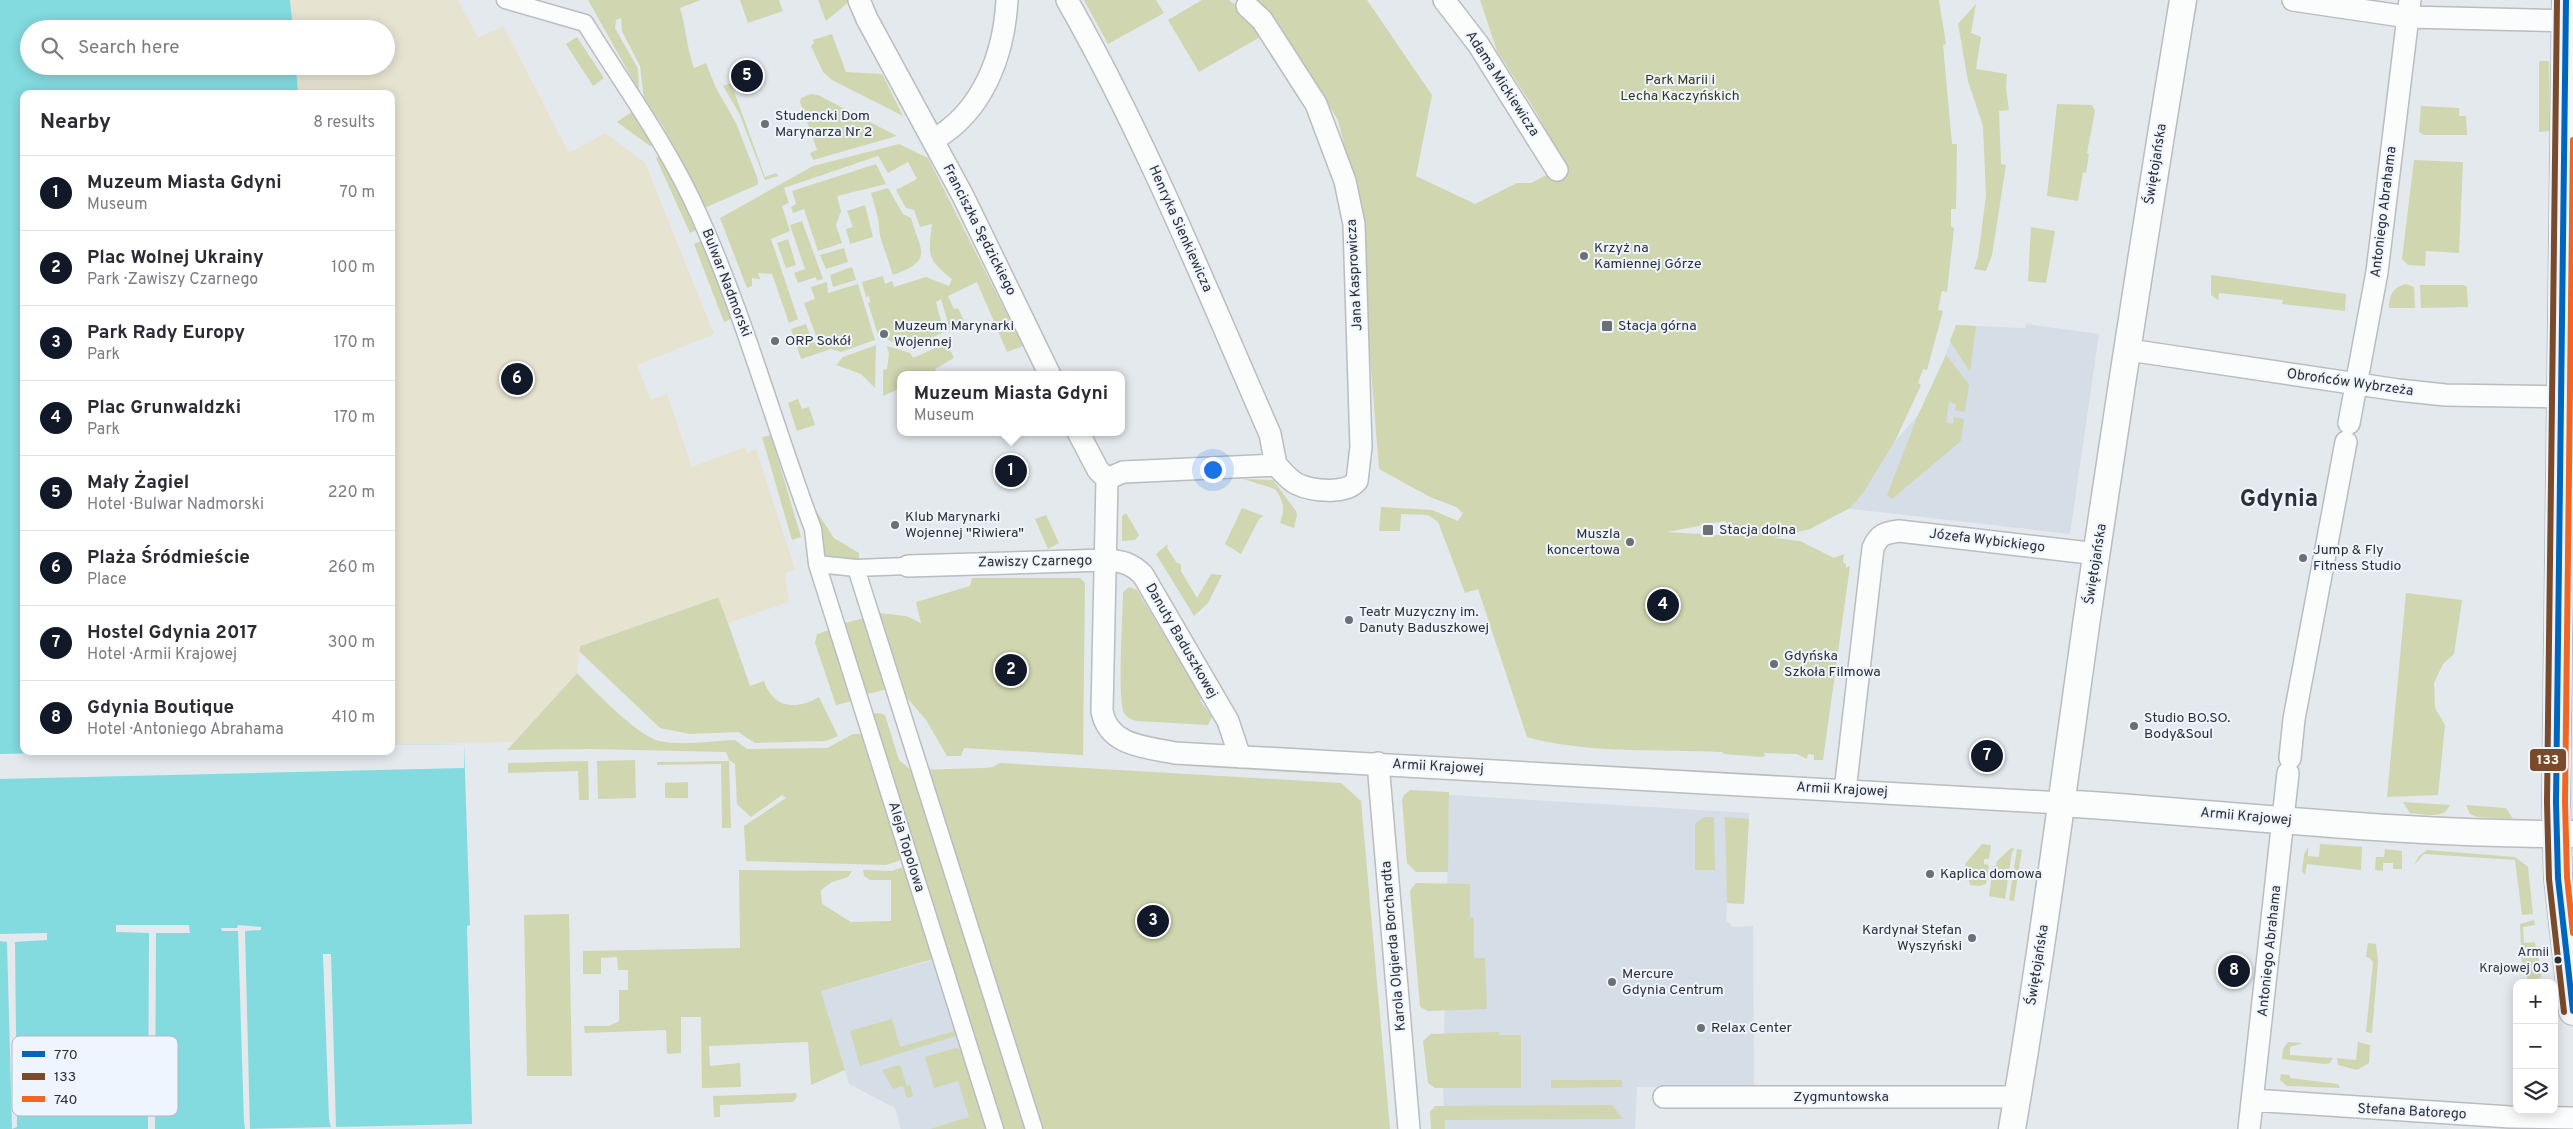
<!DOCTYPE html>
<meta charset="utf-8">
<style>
:root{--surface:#fff;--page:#f2f2f3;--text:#2b2b33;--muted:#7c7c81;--line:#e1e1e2;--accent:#111827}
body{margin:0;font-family:Overpass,sans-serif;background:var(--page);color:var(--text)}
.controls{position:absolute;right:15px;bottom:15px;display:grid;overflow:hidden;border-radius:10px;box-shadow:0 2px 12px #0003}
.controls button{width:45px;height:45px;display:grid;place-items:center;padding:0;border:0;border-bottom:1px solid var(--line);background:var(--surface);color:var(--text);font:25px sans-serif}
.you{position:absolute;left:1212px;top:469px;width:18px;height:18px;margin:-12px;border:4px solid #fff;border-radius:50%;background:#1a73e8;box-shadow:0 0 0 8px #1a73e833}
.badge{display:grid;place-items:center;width:32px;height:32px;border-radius:50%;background:var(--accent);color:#fff;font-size:16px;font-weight:700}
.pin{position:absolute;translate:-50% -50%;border:2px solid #fff;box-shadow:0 1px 5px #0006}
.popup{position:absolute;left:897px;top:371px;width:228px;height:65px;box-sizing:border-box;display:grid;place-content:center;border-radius:10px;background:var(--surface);filter:drop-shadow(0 1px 4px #0005);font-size:16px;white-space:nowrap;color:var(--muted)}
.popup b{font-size:19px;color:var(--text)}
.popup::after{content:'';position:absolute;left:50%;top:100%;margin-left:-10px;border:10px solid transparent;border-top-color:var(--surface)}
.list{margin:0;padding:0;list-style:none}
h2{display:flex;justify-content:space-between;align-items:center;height:65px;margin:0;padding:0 20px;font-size:21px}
h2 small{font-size:16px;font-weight:400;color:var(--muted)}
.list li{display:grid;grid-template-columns:32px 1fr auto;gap:15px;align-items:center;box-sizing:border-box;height:75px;padding:0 20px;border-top:1px solid var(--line)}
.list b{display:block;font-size:19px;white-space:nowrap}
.list p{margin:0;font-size:16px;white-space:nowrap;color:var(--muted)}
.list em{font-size:16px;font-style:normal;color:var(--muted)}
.icon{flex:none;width:28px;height:28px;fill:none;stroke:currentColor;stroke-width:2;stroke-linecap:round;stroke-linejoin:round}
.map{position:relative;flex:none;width:2573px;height:1129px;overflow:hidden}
.search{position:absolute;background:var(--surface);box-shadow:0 2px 12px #0003;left:20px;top:20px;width:375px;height:55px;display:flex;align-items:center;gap:12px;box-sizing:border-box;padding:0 18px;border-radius:28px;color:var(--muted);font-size:19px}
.panel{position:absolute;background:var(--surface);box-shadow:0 2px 12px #0003;left:20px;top:90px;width:375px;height:665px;border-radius:10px}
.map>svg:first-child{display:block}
.built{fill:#d5dde7}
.green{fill:#d0d6b0;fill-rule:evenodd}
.sand{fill:#e6e3d1}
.water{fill:#83dadf}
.pier{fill:#e4e9ee}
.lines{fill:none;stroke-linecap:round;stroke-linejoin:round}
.pedestrian-casing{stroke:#b9bcc0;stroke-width:19}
.minor-casing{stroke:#b9bcc0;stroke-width:24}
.tertiary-casing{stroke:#b9bcc0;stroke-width:29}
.secondary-casing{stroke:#b9bcc0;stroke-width:30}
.pedestrian{stroke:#fbfcfc;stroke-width:16}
.minor{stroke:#fbfcfc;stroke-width:21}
.tertiary{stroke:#fbfcfc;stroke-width:26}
.secondary{stroke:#f7f5f6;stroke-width:28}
.bus-1-casing{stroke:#eef5ff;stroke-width:10}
.bus-2-casing{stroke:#eef5ff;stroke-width:10}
.bus-3-casing{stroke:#eef5ff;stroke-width:10}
.bus-1{stroke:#0065bd;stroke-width:6}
.bus-2{stroke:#7a4b2a;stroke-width:6}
.bus-3{stroke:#f26522;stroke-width:6}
.poi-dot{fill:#6c6f73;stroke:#eef5ff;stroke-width:2}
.bus-dot{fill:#2b2d31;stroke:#eef5ff;stroke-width:2}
.labels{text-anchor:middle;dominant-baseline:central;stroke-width:4;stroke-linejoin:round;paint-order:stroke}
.bus-label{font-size:13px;fill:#2b2d31;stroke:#eef5ff;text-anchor:end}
.park-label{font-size:14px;fill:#343713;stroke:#eef5ff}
.street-label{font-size:14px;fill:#2b2d31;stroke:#eef5ff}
.poi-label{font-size:14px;fill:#2b2d31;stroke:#eef5ff;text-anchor:start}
.town-label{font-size:24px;font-weight:bold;fill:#2b3138;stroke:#eef5ff}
.key{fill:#eef5ff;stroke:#b4b9c1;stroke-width:1}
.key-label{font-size:14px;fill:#2b2d31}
.line-badge{stroke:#eef5ff;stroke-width:2}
.badge-label{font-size:14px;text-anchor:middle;font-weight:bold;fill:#fff}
</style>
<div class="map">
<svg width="2573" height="1129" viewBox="0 0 2573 1129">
<rect width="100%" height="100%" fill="#e4e9ee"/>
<path class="built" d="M2026,324L2099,334L2070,534L1826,506L1886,452L1918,415L1941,368L1956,325L2025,328Z
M1449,795L1749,813L1744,904L1727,903L1726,920L1733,927L1753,926L1754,1087H1637L1635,1129H1445L1443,1088Z
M933,960L983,1121L959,1129H901L895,1108L849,1084L821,991Z"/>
<path class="green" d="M588,0H701L680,8C686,28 687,49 694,68L706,63L716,88L736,123L757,177L758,182L757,185L702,209L663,126L644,99L640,66L622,31L621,18L616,20L615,28L638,69L639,91Z
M740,0H779L783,11L748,23Z
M818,0H851L826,21Z
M1084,0H1156L1164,13L1108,44Z
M1202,0H1229L1248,15L1262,36L1199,72L1168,20Z
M1258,0H1367L1432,95L1416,176L1475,204L1517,183H1531L1564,166L1536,112L1497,51L1480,0H1939L1946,44L1943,45L1952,144H1957L1956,209H1951V227L1954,228L1947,292L1942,291L1938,310L1943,311L1927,370L1923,369L1918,383L1921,385L1895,441L1863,493L1850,508L1810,529L1774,538L1800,541L1834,558L1844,554L1843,562L1846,564V568L1850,566L1823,760H1814V755L1808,754L1807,759L1797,754L1764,753L1765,756L1762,757L1724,754L1722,752C1661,749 1587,754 1527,737L1478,589L1465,593L1438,522L1428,515L1401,514L1400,531H1379L1381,507L1432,510L1458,521L1463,513L1456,507L1430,497L1379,469L1357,197L1338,120L1284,33ZM1725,521L1737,536L1666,532H1667Z
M1976,4L1971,33L1981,37L1976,69L2007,74L2006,88L2009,110L1999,111L2001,164L2006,165L1992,255L1986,271L1974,269L1978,257L1986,196L1983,126L1968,81L1958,24Z
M832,34L846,72L882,74L903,116L832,80L823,72L811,46L814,43L813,40Z
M577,37L604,78L593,86L566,44Z
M2539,61H2549L2550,131L2539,132Z
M731,83L765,177L776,173L778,176L765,180L739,113L723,86Z
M811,94L818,95L897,136L813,160L810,153L817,150L800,102L801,98Z
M2057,104L2092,105L2095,111L2087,153L2089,154L2086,173L2083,172L2078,201L2047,196Z
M2421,106L2459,108V116H2466L2467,135H2424L2419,132Z
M636,109L657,142L650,146L617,122Z
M899,144L928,158L1023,346L1007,352L977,282L948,296L954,309L958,308L965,323L950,330L941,299L936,302L944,332L910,348L885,339L883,333L878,335L868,303L870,302L869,296L866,297L862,282L883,276L885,284L892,281L894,287L926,277L949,286L952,279C927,259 928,256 932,224L920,227L914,210L906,208L896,190L917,179L908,162L888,173L878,156L784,188L789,203L782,206L790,231L771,239L798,319L789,323L772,274L758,273L760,279L752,278V286L747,288L720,218L813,166Z
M664,154L698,229L690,233L656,158Z
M2414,160L2463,162L2459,253L2426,251L2425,266L2408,265L2402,259Z
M876,164L886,184L837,196L841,211L836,225L842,243L818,251L804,209L793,213L791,207L796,204L792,191Z
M888,188L903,214L911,218C921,252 934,260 893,275L880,236L878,218L871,193Z
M865,205L873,237L850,244L846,229L853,227L847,211Z
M802,221L823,279L817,281L816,277L798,283L794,273L805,269L790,225Z
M2031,227L2055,231L2046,283L2028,281Z
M788,239L796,265L786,268L777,243Z
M704,240L733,318L724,322L694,244Z
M844,248L848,262L826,269L820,255Z
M852,267L856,280L833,287L830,275Z
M2211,275L2346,294L2345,311L2282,304L2283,300L2219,293L2218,300L2211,295Z
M827,282L828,293L858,284L875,340L841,352L831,349L801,359L791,329L806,324L813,343L818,341L804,303L815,299L811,287Z
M2406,284L2414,287L2415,308H2389C2389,295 2393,287 2406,284Z
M2420,285H2464L2467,287L2468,307L2421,308Z
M1956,325L1976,326L1970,372L1950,341Z
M947,343L954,358L935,369L936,372L931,375H901V388L883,396V370L887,369L889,354L887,346L910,353L913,358Z
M876,345L875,388L861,374L836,365L843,357Z
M1946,355L1969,384L1965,412L1955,410L1956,404L1949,402L1946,422L1953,424L1954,417L1964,419L1961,441L1892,499L1887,495L1918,415Z
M798,399L802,409L809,407L815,425L797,431L788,403Z
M771,435L801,537L792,540L762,437Z
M1243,479L1273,480L1296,511L1297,515L1294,528L1280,523C1285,509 1284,501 1275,489Z
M811,503L834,538L859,553V563L822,556Z
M1242,508L1264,516L1259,519L1241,554L1225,544Z
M1126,513L1139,535L1135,540L1122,541V516Z
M1046,515L1059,543L1048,549L1035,519Z
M1168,544L1167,548L1177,563L1181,564V571L1197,598L1211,574L1222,575L1208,603L1194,616L1156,554Z
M972,578H1080L1085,583L1083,755L964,748L961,756H947L926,720L902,692L878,613L906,616L921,623L916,602L970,586Z
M1129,587L1137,590L1202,698L1200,700L1212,717L1208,725L1137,721C1132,720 1127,718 1124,713C1117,701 1123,612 1123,592Z
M2406,593L2462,600L2454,654L2443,664L2434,683L2435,708L2445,725L2438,795L2387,797Z
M719,597L750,686L764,681C773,709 797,710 819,697L838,736L826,741L755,743L738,732L690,734L660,728L579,651L580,646Z
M864,618L887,689L864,695L841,624Z
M832,629L856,700L836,705L815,643L817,634Z
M577,673C595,691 636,735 659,741C683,746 711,741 735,740L747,749L827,748L853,734H866L937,958L821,991L845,1070L811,1085L808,1042L709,1046L710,1066L740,1063L741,1087L702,1088L701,1017H681V1053L667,1054L666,1030L585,1033L584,1026H609L619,1021V990H628V970H618L617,957L601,958V974H583V951L740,948L739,870L852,871L848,877L832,882L821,890L822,904L851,922L891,921V880H870L864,876L863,870L892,871L903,867L901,860L886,865L746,861L744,826L786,798L782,795L751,817L737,804L735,764L729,760L726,752L592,749L507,750Z
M879,713L885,715L899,760L911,770L985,768L993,767L1000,763L1341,783L1361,801L1390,1129H999L871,714Z
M635,760L636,798L598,799L597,761Z
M588,761L589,800H579L578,771L508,773V763Z
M729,761L731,828H722L721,764L657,765V762Z
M1190,762L1339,770V775L1189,766Z
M688,782V798H665V783Z
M1410,790L1449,792L1448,872H1416L1407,863L1402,800L1404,795Z
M2403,802L2450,805C2444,820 2424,814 2410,813Z
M2466,805L2506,808L2513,819L2477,817L2470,814Z
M1704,817H1714L1715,870H1695V824Z
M1725,817L1749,819L1744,904L1727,903Z
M1982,844L1991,845L1989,859H1984V864L1989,865L1986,884L1980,886L1970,885L1965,864Z
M2320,844L2362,847L2361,870L2307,864L2305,875L2302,871L2304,855L2308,847V856L2319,857Z
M2011,848L2015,849L2012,852L2005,899L1989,896L1993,866H1996L1997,861Z
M2017,849L2022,850L2014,901L2009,900Z
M2385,849L2402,851V869H2393V863H2383V871L2375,870L2376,857H2384Z
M2427,850L2515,857L2528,867L2533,914L2522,915L2515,860L2424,854L2414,865L2419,856Z
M1416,883L1470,884V917H1474V958H1485L1487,1009L1428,1011L1420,1007L1410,891Z
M569,914L572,1076H527L524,915Z
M2534,920L2535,925L2523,927L2524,943L2535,942L2536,949L2528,950L2529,955L2538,954L2541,977L2528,983L2527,973L2522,966L2520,924Z
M2368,943L2376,944L2378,962L2372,1033L2366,1032L2373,963L2370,958L2366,957Z
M943,977L959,1031L956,1036L860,1066L850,1031L892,1019L900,1047L955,1031L938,978Z
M1499,1032V1035H1521V1088H1435L1428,1083L1423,1041L1431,1034Z
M2288,1042L2303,1043L2290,1047V1055L2333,1058L2330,1063L2325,1064L2282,1059L2283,1049Z
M2358,1042L2370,1045L2369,1063L2357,1070L2338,1065L2337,1058L2356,1060Z
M956,1048L965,1051L986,1114L983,1121L986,1129H930L969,1117L958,1081L934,1088L925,1057Z
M900,1065L907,1086L910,1085L913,1096L907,1098L903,1086L893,1089L882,1070Z
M2281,1074L2290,1075V1078L2338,1084L2340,1088L2287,1086L2280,1080Z
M1551,1080H1622V1087L1551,1088Z
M796,1093L797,1097L793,1102L720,1105V1117H714L713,1096Z
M1612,1105L1623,1119L1445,1120V1129H1431L1430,1112L1435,1106Z"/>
<path class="sand" d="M290,0H458L478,38L503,26L569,153L605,133L645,163L714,334L637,365L651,400L667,394L692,467L744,447L747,453L756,449L795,569L785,573L789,602L728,623L718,597L580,646L577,673L514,742L391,745V94H298L296,66H386V29H293Z"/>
<path class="water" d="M0,0H290L293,29H29V66H296L298,94H24V751H391V745L464,744L470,925L467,926L472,1124L242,1129H0Z"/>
<path class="pier" d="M464,744V768L0,779V754L123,751H391V745Z
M116,925H189L190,933H156L155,1129H148L149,933L116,932Z
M238,925L261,927V930L245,931L250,1129H245L244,1122L238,931H222L221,928H237Z
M47,933V940L15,942L17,1127L12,1129L7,942L0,941V934Z
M323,954H331L336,1127L331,1128L329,1119Z"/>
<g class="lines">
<g class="pedestrian-casing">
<path id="pedestrian" d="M505,0L585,23C624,86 669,147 699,215C745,317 774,425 813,529L817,564L995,1129
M817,564L856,568L908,566
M856,568L1034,1129"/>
</g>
<g class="minor-casing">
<path id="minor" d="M859,0L867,19L963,196L1050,375
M1067,0C1146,139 1206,288 1270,434L1276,465
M1444,0L1478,44L1557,170
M2293,0L2408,17L2573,21
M1247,6L1262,20L1316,104L1345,181L1354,224L1361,447L1357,481C1345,495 1312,491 1297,484C1289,480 1282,471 1276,465
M933,140C983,112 1004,55 1007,0
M2129,350L2398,390L2445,395L2573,397
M2349,423L2377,272L2410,0
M1078,432L1098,470L1107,479
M1107,479L1102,711C1108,746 1146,747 1175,753L2061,803
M1107,479L1123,472L1276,465
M908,566L1105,560C1122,561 1131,563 1143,575L1228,721L1240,757
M2290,758L2294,719L2346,442
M1378,763L1409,1129
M1845,791L1873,548C1879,534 1885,533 1899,531L2098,554
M1664,1097H2017
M2252,1100L2510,1117L2573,1118
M2249,1129L2288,773"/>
</g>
<g class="tertiary-casing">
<path id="tertiary" d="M2061,803C2232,814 2402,835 2573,834
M2012,1129C2041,959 2063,789 2087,618C2117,412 2149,206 2183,0"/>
</g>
<g class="secondary-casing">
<path id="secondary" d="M2566,0L2556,802L2558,878L2573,1011"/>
</g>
<use href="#pedestrian" class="pedestrian"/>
<use href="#minor" class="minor"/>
<use href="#tertiary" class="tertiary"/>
<use href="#secondary" class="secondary"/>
<g class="bus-1-casing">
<path id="bus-1" d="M2566,0L2556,802L2558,878L2573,1011"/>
</g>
<g class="bus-2-casing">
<path id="bus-2" d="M2557,0L2547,802L2549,879L2564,1012"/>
</g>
<g class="bus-3-casing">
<path id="bus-3" d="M2573,140L2565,802L2567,877L2573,933"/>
</g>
<use href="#bus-1" class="bus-1"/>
<use href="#bus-2" class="bus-2"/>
<use href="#bus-3" class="bus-3"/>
</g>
<g class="poi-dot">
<circle cx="765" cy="124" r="5"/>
<circle cx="1584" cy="256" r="5"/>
<rect x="1601" y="320" width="12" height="12" rx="2.5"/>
<circle cx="884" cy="334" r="5"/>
<circle cx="775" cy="341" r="5"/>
<circle cx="895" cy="525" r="5"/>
<rect x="1702" y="524" width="12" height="12" rx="2.5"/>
<circle cx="1630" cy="542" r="5"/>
<circle cx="2303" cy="558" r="5"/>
<circle cx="1349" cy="620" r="5"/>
<circle cx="1774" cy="664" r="5"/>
<circle cx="2134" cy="726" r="5"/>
<circle cx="1930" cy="874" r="5"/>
<circle cx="1972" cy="938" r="5"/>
<circle cx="1612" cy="982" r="5"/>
<circle cx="1701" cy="1028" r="5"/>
</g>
<circle class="bus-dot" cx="2558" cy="960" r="4.5"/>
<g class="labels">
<g class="bus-label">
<text x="2549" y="953">Armii<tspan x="2549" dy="16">Krajowej 03</tspan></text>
</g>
<g class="park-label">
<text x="1680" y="80">Park Marii i<tspan x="1680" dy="16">Lecha Kaczyńskich</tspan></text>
</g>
<g class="street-label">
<text transform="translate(1502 84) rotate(57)">Adama Mickiewicza</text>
<text transform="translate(2156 164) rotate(-81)">Świętojańska</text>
<text transform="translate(2384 212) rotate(-83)">Antoniego Abrahama</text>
<text transform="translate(1180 229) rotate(66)">Henryka Sienkiewicza</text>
<text transform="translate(979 230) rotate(63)">Franciszka Sędzickiego</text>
<text transform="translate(1355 275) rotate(-93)">Jana Kasprowicza</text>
<text transform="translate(726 283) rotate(69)">Bulwar Nadmorski</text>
<text transform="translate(2350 383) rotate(8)">Obrońców Wybrzeża</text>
<text transform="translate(1987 541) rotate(7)">Józefa Wybickiego</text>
<text transform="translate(1035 562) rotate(-1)">Zawiszy Czarnego</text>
<text transform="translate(2096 564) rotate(-81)">Świętojańska</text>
<text transform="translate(1181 641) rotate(60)">Danuty Baduszkowej</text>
<text transform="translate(1438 767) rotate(3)">Armii Krajowej</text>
<text transform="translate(1842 790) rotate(3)">Armii Krajowej</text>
<text transform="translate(2246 817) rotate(5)">Armii Krajowej</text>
<text transform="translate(906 847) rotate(73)">Aleja Topolowa</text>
<text transform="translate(1394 946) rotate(-95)">Karola Olgierda Borchardta</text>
<text transform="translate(2270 951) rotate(-84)">Antoniego Abrahama</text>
<text transform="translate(2038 965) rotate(-81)">Świętojańska</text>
<text x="1841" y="1097">Zygmuntowska</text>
<text transform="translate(2412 1112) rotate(3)">Stefana Batorego</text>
</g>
<g class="poi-label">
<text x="775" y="116">Studencki Dom<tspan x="775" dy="16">Marynarza Nr 2</tspan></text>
<text x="1594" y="248">Krzyż na<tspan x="1594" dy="16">Kamiennej Górze</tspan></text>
<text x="894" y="326">Muzeum Marynarki<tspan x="894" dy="16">Wojennej</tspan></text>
<text x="1618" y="326">Stacja górna</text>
<text x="785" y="341">ORP Sokół</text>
<text x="905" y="517">Klub Marynarki<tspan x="905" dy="16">Wojennej "Riwiera"</tspan></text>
<text x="1719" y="530">Stacja dolna</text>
<text x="1620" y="534" text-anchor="end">Muszla<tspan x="1620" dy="16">koncertowa</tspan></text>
<text x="2313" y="550">Jump &amp; Fly<tspan x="2313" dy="16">Fitness Studio</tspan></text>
<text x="1359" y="612">Teatr Muzyczny im.<tspan x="1359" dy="16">Danuty Baduszkowej</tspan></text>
<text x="1784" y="656">Gdyńska<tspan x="1784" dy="16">Szkoła Filmowa</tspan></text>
<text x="2144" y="718">Studio BO.SO.<tspan x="2144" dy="16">Body&amp;Soul</tspan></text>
<text x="1940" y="874">Kaplica domowa</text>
<text x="1962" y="930" text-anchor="end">Kardynał Stefan<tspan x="1962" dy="16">Wyszyński</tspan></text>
<text x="1622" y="974">Mercure<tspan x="1622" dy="16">Gdynia Centrum</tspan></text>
<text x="1711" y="1028">Relax Center</text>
</g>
<g class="town-label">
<text x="2279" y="500">Gdynia</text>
</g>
</g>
<rect x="12" y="1036" width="166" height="80" rx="8" class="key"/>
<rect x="22" y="1051" width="23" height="6" fill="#0065bd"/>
<rect x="22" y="1073" width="23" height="7" fill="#7a4b2a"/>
<rect x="22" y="1096" width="23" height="6" fill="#f26522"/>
<g class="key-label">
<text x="54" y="1059">770</text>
<text x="54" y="1081">133</text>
<text x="54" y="1104">740</text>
</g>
<rect class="line-badge" x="2529" y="748" width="38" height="24" rx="5" fill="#7a4b2a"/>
<g class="badge-label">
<text x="2548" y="764">133</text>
</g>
</svg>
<div class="controls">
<button>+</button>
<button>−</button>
<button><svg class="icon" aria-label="layers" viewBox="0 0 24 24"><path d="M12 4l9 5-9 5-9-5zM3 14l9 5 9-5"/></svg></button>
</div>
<div class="you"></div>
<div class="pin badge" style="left:1011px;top:471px">1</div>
<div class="popup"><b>Muzeum Miasta Gdyni</b>Museum</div>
<div class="pin badge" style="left:1011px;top:670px">2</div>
<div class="pin badge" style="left:1153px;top:921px">3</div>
<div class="pin badge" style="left:1663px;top:605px">4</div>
<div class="pin badge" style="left:747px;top:76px">5</div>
<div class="pin badge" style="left:517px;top:379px">6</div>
<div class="pin badge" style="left:1987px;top:756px">7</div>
<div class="pin badge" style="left:2234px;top:971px">8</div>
<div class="search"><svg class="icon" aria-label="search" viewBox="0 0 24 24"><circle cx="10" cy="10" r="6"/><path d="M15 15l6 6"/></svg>Search here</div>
<section class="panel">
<h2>Nearby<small>8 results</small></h2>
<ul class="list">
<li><span class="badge">1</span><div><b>Muzeum Miasta Gdyni</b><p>Museum</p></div><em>70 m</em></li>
<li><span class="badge">2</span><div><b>Plac Wolnej Ukrainy</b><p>Park · Zawiszy Czarnego</p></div><em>100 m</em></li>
<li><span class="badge">3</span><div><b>Park Rady Europy</b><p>Park</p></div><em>170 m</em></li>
<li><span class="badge">4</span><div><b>Plac Grunwaldzki</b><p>Park</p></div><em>170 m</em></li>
<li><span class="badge">5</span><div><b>Mały Żagiel</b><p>Hotel · Bulwar Nadmorski</p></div><em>220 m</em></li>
<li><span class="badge">6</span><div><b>Plaża Śródmieście</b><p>Place</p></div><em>260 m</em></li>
<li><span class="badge">7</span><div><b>Hostel Gdynia 2017</b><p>Hotel · Armii Krajowej</p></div><em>300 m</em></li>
<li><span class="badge">8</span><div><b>Gdynia Boutique</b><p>Hotel · Antoniego Abrahama</p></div><em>410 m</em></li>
</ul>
</section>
</div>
